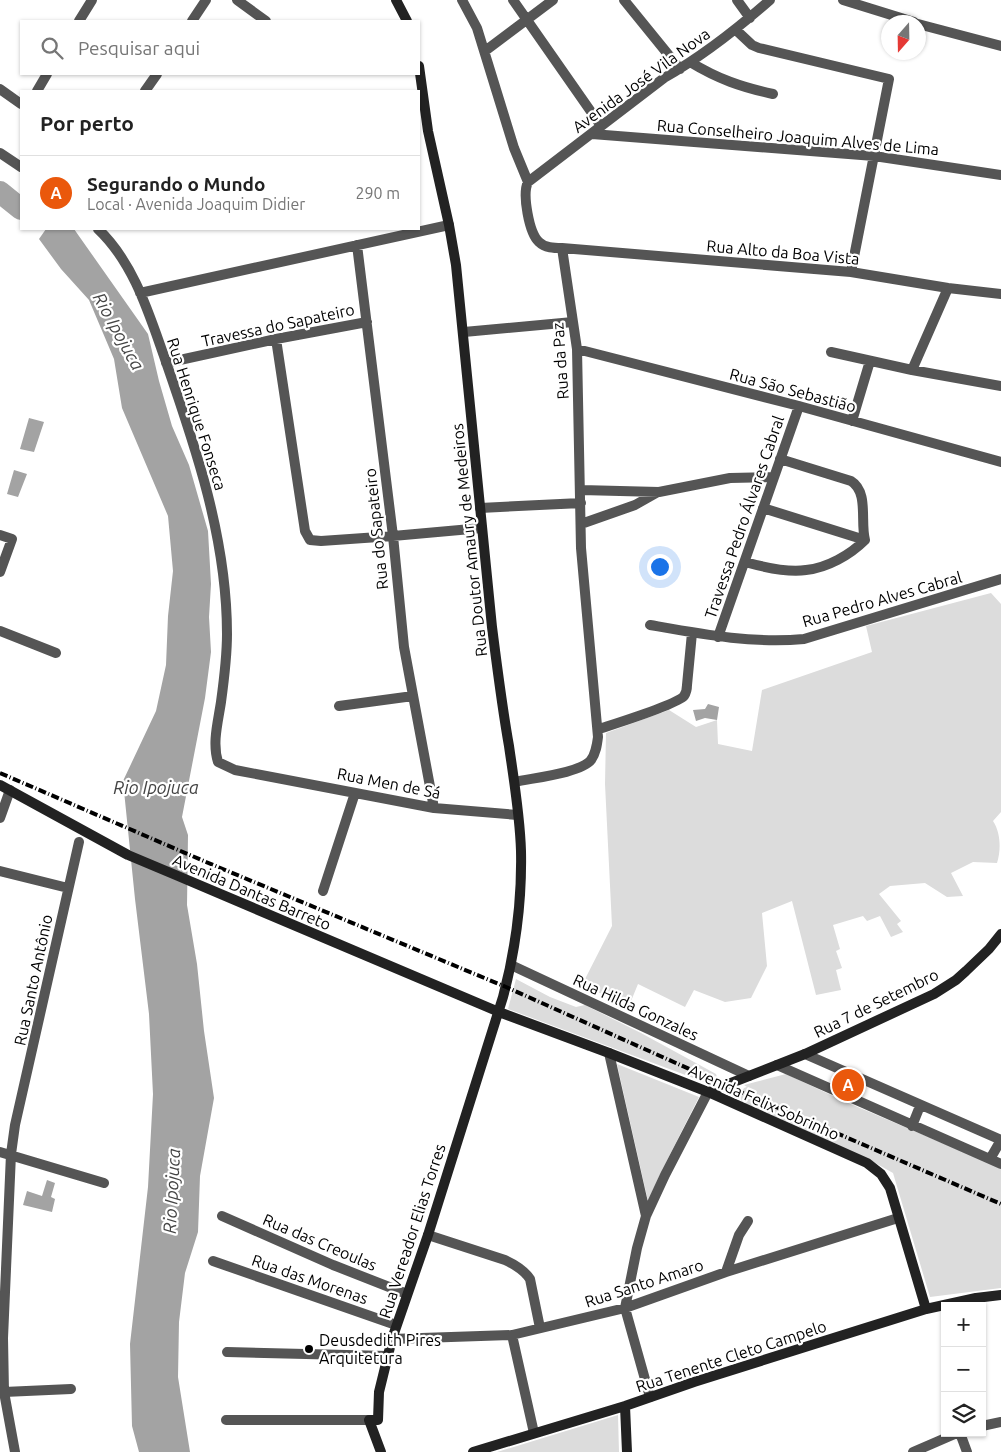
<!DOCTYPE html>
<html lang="pt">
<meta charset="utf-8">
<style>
:root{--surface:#fff;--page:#f2f2f2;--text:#222;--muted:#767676;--line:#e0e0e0;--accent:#ea580c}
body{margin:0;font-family:Ubuntu,sans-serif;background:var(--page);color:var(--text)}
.controls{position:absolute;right:15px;bottom:15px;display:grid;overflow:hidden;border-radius:0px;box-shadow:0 1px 4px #0004}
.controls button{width:45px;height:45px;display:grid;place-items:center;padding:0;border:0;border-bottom:1px solid var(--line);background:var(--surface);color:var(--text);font:25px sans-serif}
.compass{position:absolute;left:881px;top:15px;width:45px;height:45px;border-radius:50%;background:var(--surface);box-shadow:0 1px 4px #0004;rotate:200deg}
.you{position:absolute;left:659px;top:566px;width:18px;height:18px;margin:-12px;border:4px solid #fff;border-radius:50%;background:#1a73e8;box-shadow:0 0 0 8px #1a73e833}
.badge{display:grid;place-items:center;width:32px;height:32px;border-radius:50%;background:var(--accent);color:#fff;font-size:16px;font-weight:700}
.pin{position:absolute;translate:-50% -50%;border:2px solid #fff;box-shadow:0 1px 5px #0006}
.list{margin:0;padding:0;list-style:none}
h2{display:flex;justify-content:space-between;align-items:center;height:65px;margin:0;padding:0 20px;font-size:21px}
h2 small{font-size:16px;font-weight:400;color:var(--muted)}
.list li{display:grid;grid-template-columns:32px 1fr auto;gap:15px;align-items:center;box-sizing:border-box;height:75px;padding:0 20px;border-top:1px solid var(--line)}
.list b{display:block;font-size:19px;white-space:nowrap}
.list p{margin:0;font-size:16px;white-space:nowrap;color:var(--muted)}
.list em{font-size:16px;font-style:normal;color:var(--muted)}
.icon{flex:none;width:28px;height:28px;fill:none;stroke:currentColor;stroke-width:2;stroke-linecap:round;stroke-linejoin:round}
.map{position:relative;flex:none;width:1001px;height:1452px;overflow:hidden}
.search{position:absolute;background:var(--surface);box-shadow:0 1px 4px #0004;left:20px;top:20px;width:400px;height:55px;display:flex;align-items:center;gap:12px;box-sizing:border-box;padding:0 18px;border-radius:0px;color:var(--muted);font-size:19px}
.panel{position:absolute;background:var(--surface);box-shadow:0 1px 4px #0004;left:20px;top:90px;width:400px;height:140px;border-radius:0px}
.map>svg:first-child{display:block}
.green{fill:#dcdcdc}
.water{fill:#a3a3a3}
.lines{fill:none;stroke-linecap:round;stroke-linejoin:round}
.river{stroke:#a3a3a3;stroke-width:22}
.street{stroke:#555;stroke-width:10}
.secondary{stroke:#222;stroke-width:10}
.rail{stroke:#000;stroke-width:4;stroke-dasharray:8 2.5 1 2.5;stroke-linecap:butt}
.poi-dot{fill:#000;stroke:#fff;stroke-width:2}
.labels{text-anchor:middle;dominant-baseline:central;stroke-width:4.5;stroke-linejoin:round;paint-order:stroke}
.street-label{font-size:16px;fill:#000;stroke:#fff}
.poi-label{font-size:16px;fill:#000;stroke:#fff;text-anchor:start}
.water-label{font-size:18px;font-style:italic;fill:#444;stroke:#fff}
</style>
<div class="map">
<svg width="1001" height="1452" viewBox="0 0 1001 1452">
<rect width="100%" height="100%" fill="#fff"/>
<path class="green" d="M991,593L1001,604V812L993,821C1001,833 1001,851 997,863L973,862L951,873L963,896L947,897L925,883L890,886L879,894L901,921L897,924L903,932L891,937L880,916L867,921L863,916L833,925L840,949L836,951L842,968L836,970L841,990L816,995L792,901L762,913L767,966L751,998L725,1002L694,990L685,1007L638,984L629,1006L582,985L612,926L605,784L606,733L669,710L696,727L717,720L718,744L752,751L762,690L872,652L866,626Z
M516,979L550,997L576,1007L585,1005L641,1033L716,1074L718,1080L716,1084L713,1085L707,1083L508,1009Z
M617,1064L699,1097L661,1172L648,1201Z
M786,1074L846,1102L1001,1168V1288L930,1297L893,1173L870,1160L743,1105L740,1096L744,1088L747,1087L744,1085Z
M618,1415L619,1452H497Z"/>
<path class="water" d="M46,229H74L148,334L159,381L172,426L189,465L208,531L211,584L209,617L211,652L205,698L182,817L188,835L187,905L197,964L204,1031L214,1098L200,1176L198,1232L185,1273L179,1322L178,1377L190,1452H139L132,1426L130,1344L148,1187L153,1094L149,1014L135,899L123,781L156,711L166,665L168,616L173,571L168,516L122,408L114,359L89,300L61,269L39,239Z
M29,418L44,422L34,452L20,449Z
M14,470L27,474L18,497L7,494Z
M708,704L719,707L717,720L705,718L696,721L693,710L705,709Z
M47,1180L55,1183L51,1197L55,1199L52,1212L23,1205L27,1191L42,1196Z"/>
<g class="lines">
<path class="river" d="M0,192L21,209"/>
<path class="street" d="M237,0L266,21
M462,0L477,28L514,148L528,182C522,194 529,233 539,242C545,248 554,248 562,248L577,349L581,548L598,737C597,745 596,753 591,760C581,773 532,778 515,782
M513,0L601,126
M624,0L680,69
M737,0L750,18
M843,0L914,22
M79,21L92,0
M192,21L206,0
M918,24L1001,46
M736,30L752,45L759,48L889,79L851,272
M485,51L553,0
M690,62C718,79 741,87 773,94
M0,89L21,104
M37,91L47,74
M145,91L157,74
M592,134L874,156L1001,175
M0,153L21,167
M528,182L664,78C703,56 737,29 770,0
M98,229C134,263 149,314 165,359C196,448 227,539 227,634C227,657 224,680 221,702C218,722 212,743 218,762L235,770L434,808L518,815
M357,245L393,536L404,647L434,808
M562,248L851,272L948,288L1001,294
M140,293L449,225
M464,332L573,322
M276,339L305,531L310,540L321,541L393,536L482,528
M577,349L799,406L1001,462
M831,352L912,370L1001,386
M166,363L276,339L367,322
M912,370L948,288
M852,421L870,361
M780,459L851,481C869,492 860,522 865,540
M581,490L659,492L730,478L774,477
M480,508L581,503
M763,508L865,540
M581,524L635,505L658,492
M0,535L12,539L0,572
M745,562C763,567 787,573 806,570C827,568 850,555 865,540
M650,625C701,634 753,644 804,639L1001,579
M0,631L56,653
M718,637L799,406
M339,706L413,696
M599,729C614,724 676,705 684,696C686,693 687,689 687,685L692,633
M0,818L10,790
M0,871L68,888
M323,891L355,793
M511,965L749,1076
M609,1053L646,1216
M805,1054L1001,1140
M777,1065L1001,1164
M912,1126L920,1106
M0,1152L104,1183
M990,1159L1001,1140
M222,1216L333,1265L407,1294
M428,1235L505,1260C516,1265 524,1270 530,1279L540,1328
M213,1261L396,1325
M726,1272L739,1235L748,1221
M512,1335L534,1433
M392,1339L512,1335L625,1308L726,1272L898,1218
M227,1352L388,1356
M4,1392L71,1389
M650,1397L625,1308L637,1248L646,1216L665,1175L708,1092
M226,1420H369
M982,1426L1001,1422
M960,1433L967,1452
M15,1452L4,1392L3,1338L11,1154L15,1125L79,842
M913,1452L957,1433"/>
<path class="secondary" d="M396,0L407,21
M0,785L128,855L178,876L499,1012L609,1053L708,1092L867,1163L881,1174L890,1188L926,1309
M708,1092L805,1054L934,994L956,980L966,971L989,949L1001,934
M625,1406L627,1452
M381,1452L369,1420H378L379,1392L392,1339L428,1235L503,997C515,952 522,899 521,851C520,816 514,781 509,746C502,707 497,666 492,627C479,506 469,386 456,265L449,225L428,131L419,66
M473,1452L625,1406L694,1382L926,1309L976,1298L1001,1295"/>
<path class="rail" d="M0,773L206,862L506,987L725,1085L1001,1204"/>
</g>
<circle class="poi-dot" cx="309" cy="1349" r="5"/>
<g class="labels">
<g class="street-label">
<text transform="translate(641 80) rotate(-36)">Avenida José Vila Nova</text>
<text transform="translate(798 137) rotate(5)">Rua Conselheiro Joaquim Alves de Lima</text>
<text transform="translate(783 252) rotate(5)">Rua Alto da Boa Vista</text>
<text transform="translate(278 325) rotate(-12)">Travessa do Sapateiro</text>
<text transform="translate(560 361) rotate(-94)">Rua da Paz</text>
<text transform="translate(793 390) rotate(15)">Rua São Sebastião</text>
<text transform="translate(197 414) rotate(72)">Rua Henrique Fonseca</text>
<text transform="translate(744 517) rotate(-71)">Travessa Pedro Álvares Cabral</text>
<text transform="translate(376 529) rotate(-96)">Rua do Sapateiro</text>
<text transform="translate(469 540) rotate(-96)">Rua Doutor Amaury de Medeiros</text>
<text transform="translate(882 599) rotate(-16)">Rua Pedro Alves Cabral</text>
<text transform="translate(389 783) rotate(11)">Rua Men de Sá</text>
<text transform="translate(252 892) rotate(23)">Avenida Dantas Barreto</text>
<text transform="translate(33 980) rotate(-78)">Rua Santo Antônio</text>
<text transform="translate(876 1003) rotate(-26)">Rua 7 de Setembro</text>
<text transform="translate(636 1007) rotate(25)">Rua Hilda Gonzales</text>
<text transform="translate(764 1102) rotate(24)">Avenida Felix Sobrinho</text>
<text transform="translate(412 1231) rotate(-72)">Rua Vereador Elias Torres</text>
<text transform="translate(320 1242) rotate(23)">Rua das Creoulas</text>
<text transform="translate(310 1279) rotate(19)">Rua das Morenas</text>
<text transform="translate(644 1283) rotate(-18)">Rua Santo Amaro</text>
<text transform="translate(731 1356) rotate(-18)">Rua Tenente Cleto Campelo</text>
</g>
<g class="poi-label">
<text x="319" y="1340">Deusdedith Pires<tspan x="319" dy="18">Arquitetura</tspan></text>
</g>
<g class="water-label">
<text transform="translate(119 331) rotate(61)">Rio Ipojuca</text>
<text x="156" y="787">Rio Ipojuca</text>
<text transform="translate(171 1191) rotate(-87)">Rio Ipojuca</text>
</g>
</g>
</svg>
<div class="controls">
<button>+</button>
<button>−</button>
<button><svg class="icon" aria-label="layers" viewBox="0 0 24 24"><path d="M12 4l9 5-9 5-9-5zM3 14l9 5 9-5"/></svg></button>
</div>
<svg class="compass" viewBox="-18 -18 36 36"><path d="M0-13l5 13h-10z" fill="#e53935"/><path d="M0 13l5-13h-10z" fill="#767676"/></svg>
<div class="you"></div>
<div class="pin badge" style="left:848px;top:1085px">A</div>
<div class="search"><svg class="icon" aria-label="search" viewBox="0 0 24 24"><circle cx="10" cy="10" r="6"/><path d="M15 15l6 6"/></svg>Pesquisar aqui</div>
<section class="panel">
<h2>Por perto<small></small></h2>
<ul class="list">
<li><span class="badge">A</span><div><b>Segurando o Mundo</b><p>Local · Avenida Joaquim Didier</p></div><em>290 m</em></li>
</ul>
</section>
</div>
